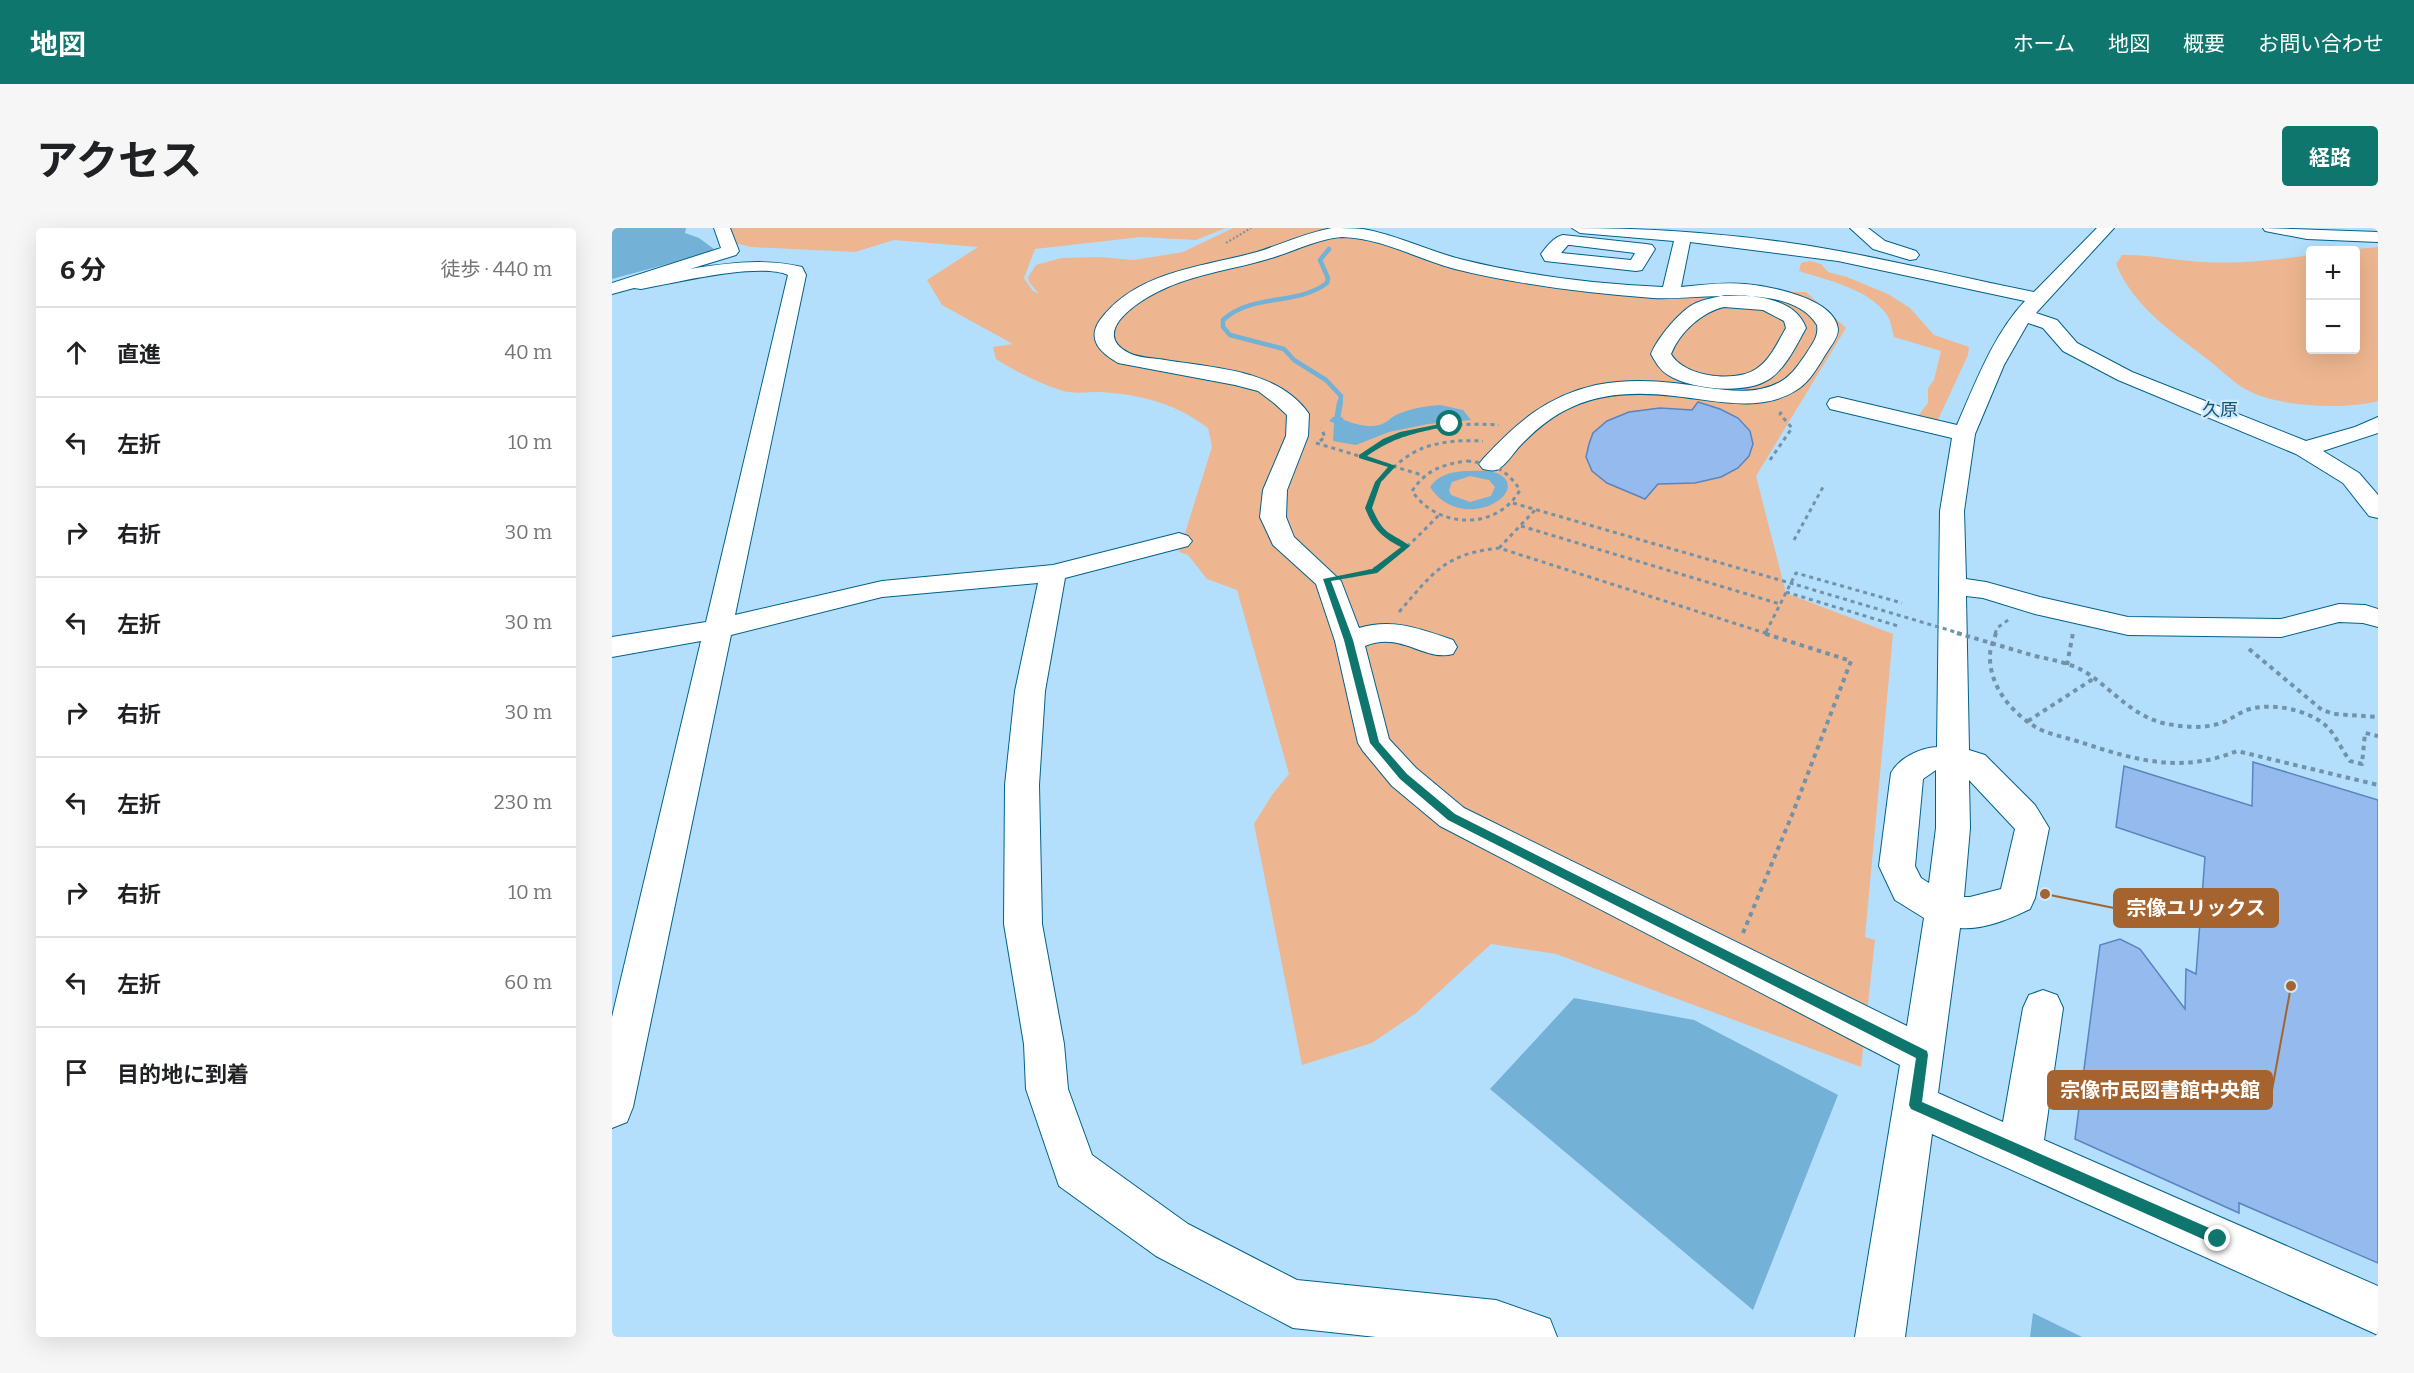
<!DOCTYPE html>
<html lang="ja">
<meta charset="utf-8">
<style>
:root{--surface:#fff;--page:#f6f6f6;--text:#202124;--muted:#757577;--line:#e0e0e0;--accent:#0f766e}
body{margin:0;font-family:Bitter,"Noto Sans JP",serif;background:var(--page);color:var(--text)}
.controls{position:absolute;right:18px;top:18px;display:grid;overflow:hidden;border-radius:6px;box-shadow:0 6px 24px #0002}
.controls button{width:54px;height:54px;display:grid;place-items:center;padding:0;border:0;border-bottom:2px solid var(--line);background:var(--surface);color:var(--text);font:30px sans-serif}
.stop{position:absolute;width:18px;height:18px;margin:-14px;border:4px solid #0f766e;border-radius:50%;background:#fff}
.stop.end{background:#0f766e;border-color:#fff;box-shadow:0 2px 6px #0008}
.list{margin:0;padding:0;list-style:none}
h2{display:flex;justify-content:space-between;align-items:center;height:78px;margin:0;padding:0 24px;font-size:26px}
h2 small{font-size:20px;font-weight:400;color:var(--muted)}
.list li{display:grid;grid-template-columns:39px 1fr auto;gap:18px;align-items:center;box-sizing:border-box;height:90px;padding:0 24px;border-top:2px solid var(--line)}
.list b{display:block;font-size:22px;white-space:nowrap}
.list em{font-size:20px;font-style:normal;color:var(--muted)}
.icon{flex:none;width:33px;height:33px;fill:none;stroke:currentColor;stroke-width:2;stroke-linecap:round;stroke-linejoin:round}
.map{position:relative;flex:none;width:1766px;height:1109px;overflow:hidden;border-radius:6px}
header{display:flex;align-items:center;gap:36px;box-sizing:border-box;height:84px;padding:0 30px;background:var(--accent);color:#fff}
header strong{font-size:28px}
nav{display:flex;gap:33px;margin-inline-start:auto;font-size:21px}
.intro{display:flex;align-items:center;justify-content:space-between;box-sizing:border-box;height:144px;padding:0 36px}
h1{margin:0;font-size:42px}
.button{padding:15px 27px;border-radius:6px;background:var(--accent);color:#fff;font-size:21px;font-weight:700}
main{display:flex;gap:36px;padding:0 36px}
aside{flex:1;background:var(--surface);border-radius:6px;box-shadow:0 6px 24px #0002}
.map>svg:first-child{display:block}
.green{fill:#edb690}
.water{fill:#73b1d7;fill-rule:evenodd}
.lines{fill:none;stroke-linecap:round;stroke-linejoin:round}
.stream-far1{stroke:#73b1d7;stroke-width:4.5}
.stream{stroke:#73b1d7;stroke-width:6}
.building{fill:#95bbee;stroke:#5984bf;stroke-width:1.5}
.minor-casing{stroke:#00618b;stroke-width:2}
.path-far2{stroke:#7192a9;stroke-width:2;stroke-dasharray:2 2;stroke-linecap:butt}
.path-far1{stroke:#7192a9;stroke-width:3;stroke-dasharray:4 4;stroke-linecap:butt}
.path{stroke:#7192a9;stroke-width:4;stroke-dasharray:4.5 4.5;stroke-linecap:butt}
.minor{fill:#fff;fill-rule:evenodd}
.path-bridge-far1{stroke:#7192a9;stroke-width:3;stroke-dasharray:4 4;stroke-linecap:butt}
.path-bridge{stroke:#7192a9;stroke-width:4;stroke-dasharray:4.5 4.5;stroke-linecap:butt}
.route{fill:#0f766e}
.labels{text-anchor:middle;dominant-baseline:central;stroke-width:4.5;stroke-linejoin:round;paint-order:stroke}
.far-quarter-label{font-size:18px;fill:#135373;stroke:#cdeafe}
.leader{fill:none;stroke:#a5632f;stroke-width:2}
.callout-dot{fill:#a5632f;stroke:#cdeafe;stroke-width:2}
.callout{fill:#a5632f;stroke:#a5632f;stroke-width:2}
.callout-label{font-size:20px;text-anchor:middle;font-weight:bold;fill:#fff}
</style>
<header>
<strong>地図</strong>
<nav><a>ホーム</a><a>地図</a><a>概要</a><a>お問い合わせ</a></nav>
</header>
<div class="intro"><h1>アクセス</h1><a class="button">経路</a></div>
<main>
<aside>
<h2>6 分<small>徒歩 · 440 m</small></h2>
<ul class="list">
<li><svg class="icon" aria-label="ahead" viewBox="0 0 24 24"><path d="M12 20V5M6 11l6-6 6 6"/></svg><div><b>直進</b></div><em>40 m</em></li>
<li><svg class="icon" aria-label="left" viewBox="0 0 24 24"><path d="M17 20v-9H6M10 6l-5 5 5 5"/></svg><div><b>左折</b></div><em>10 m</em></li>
<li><svg class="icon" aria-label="right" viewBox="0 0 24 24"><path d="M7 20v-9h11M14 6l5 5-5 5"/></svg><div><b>右折</b></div><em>30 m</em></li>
<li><svg class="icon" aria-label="left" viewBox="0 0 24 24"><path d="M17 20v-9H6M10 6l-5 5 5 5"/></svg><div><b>左折</b></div><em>30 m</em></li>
<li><svg class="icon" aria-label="right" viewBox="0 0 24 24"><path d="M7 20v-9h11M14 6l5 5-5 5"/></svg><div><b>右折</b></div><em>30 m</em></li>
<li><svg class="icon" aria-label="left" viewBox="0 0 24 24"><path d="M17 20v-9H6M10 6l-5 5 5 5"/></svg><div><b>左折</b></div><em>230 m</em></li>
<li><svg class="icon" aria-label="right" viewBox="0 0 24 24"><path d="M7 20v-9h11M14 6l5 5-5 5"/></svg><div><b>右折</b></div><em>10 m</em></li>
<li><svg class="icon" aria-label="left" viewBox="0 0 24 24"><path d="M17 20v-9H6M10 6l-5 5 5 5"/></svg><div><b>左折</b></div><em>60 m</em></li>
<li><svg class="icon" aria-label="arrive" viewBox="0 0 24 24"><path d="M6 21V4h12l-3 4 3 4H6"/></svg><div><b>目的地に到着</b></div></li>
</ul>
</aside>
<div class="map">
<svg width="1766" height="1109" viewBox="0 0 1766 1109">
<rect width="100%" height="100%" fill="#b3dffc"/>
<path class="green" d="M116,0H614L584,12L529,9L423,21L412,50L421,63L427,66L417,54L416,49L424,37L449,30L487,29L522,32L571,24L621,0H739L885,49L1027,63L1194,64L1234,100L1144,248L1174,365L1281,406L1253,709L1263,712L1249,839L944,726L879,716L804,785L760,815L690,837L642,596L660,567L677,546L625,362L595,351L576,327L567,324L600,219L596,200C565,176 528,166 488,164C477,164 462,166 451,163C429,156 404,144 384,131L381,119L401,116L330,77L315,52L366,19L282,12L243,24L139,19L123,15Z
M1766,19V173C1733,182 1666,179 1635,162C1622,155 1610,143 1599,134C1563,106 1522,80 1504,36L1510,27C1538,26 1565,33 1593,34C1629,36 1663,32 1698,27V122H1744V22H1736Z
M1198,33L1209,36L1216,44L1235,49L1276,66L1298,80L1322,107L1357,119L1356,127L1325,194L1306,188L1316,175V160L1322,152L1329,123L1282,109C1280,102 1279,93 1275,87C1257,61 1215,52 1187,43L1189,35Z"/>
<path class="water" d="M0,0H74L73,5L87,10L102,21L89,27L0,51Z
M828,177L851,182L859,192L816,196L777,204L744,217L721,213L722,195L717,193L721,189H730L732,192C743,196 758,201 770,196C776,194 780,188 786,186C800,180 814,178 828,177Z
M853,243C864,243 881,241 890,248C916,267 849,306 818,259C826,247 839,244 853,243ZM858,248L877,252L883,259L879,268L858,274L839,267L837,262L840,254Z
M962,770L1082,792L1226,867L1141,1082L878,861Z
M1421,1085L1470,1109H1418Z"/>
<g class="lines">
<path class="stream-far1" d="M717,21L708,32L716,50L715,55C685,78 640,65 611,92V99L618,107L672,121L682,132L714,152L729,168L728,176"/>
<path class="stream" d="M725,192L728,174"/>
</g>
<path class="building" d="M1086,174L1108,181L1126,190L1138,203L1141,216L1137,228L1126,240L1109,249L1083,255L1046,256L1033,271L995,255L980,243L974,229L977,216L981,205L995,193L1017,184L1048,180L1080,182Z
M1641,534L1766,572V1035L1627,975V985L1463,911L1488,717L1508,711L1528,721L1573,781L1574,741L1584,746L1593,629L1504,599L1512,538L1640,578Z"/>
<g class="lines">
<g class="minor-casing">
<path id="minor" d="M102,0H118L127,23L124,27L78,41C116,35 153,30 190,39L194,47L123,387L270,353L441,337L567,305L576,308L580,313L576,318L453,350L433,463L427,557L430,696L452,816L456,861L480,927L576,996L685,1052L884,1072L938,1091L945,1109H764L681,1100L544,1028L447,958L414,861L412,816L392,696L393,557L403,463L426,355L270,369L119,407L21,879L15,894L0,900V789L89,413L0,429V409L94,394L176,47C146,34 63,55 29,61L22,60L0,66V55L109,20Z
M720,0C730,0 741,0 751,1C786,7 818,24 852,32C917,48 984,56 1051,59L1062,13L968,5L960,0C1049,0 1139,7 1227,23C1292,35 1357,51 1422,64L1485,0H1502L1424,85L1445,92L1465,115L1520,144L1694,213L1743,199L1766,189V205L1711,223L1747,245L1766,267V290L1757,288L1731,255L1684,226L1506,152L1451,123L1431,100L1416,95L1392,137L1363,206L1352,283L1354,351L1374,354L1428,369L1516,389L1669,391L1727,376L1753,377L1766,381V399L1751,395L1727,394L1669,409L1516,407L1423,386L1371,370L1354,368L1357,522L1373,527L1423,577L1437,600L1423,670L1418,681C1397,691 1372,702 1348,700L1326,865L1391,894L1411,780L1417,767L1431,762L1445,767L1451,780L1432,912L1766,1058V1107L1320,906L1293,1109H1243L1288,837L828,598L780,558L751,523L746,515L723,413L704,356L661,317L648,289L651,262L674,208L675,187L662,175L646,163L623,157L506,135C489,125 474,112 488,92C524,43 591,39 645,24C670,16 694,5 720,0ZM730,9C770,10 805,31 843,41C908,57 975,65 1041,70C1085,73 1178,52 1205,97C1207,109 1200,116 1194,126C1186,137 1179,149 1166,155C1135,171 1094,158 1062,155C1036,152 1009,152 984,157C935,168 904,195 871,231L867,236L871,241C877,242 883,244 888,240C895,235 901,226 906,220C922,203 939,188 960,179C992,164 1028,164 1062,168C1100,172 1148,185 1183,163C1199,154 1207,136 1217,121C1221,115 1226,109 1226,101C1223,70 1157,58 1133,56C1112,54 1090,57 1069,59L1078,14L1226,33L1413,73C1381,107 1363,156 1345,197L1226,169L1218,171L1215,176L1218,181L1340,210L1328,283L1325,519C1308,520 1287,530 1279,545L1267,638L1283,672L1312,690L1295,798L852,580L804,540L777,511L753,418C790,403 812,434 841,426L845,419L841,412C809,401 781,390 747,400L729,353L682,309L674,289L675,262L696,208L697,186C666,141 601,140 553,132C541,130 527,130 517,125C474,103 534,68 556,59C588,45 623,41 656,31C681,24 704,11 730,9ZM1324,542V600L1317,655L1309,650L1303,638L1311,551ZM1357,552L1403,601L1389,661L1358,669H1352L1358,600Z
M1238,0H1256L1273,13L1304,23L1307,27L1304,31L1298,32L1261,21Z
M1651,0L1766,4V14L1695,11L1653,3Z
M951,7L1034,16L1040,17L1043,21L1030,42L1024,43L933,33L929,26C935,18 942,9 951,7ZM956,17H958L1023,25L1019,32L949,25Z
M1112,67C1140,67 1183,69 1194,100C1185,116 1175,138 1159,150C1136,167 1080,162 1056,147C1048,142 1044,135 1039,126C1045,111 1068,82 1084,75C1092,71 1103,70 1112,67ZM1112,79L1151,82L1172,93L1174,100C1166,114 1158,132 1144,141C1123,155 1072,149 1059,126C1068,104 1090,84 1112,79Z"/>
</g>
<path class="path-far2" d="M614,15L639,0"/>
<path class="path-far1" d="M708,213L713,209L709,200
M704,215L810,247
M749,229C792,200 836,194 887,197
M1158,232L1180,200L1168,186L1171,182
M855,233C880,236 894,240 908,262C885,303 825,301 800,263C814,242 831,236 855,233Z
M901,275L1185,357
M909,298L1168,376
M1182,312L1211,259
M794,318C782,312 768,305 761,293C744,266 788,229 811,220C830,213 851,212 871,213
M887,320L924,281
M739,348C777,341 801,313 827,287
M1174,364L1286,398
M787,384C821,345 832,326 887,320L1156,406
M1154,404L1184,345L1290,375
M1383,406L1385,400L1399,390"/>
<path class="path" d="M1384,405C1382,412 1378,420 1378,427C1377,457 1398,483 1422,498C1436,507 1458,510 1474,516C1526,533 1572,545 1625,523L1766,557
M1637,421L1710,482L1722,486L1766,489
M1423,428C1441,432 1459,435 1475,445C1502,463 1521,489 1555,496C1572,499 1592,501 1609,495C1619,492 1627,484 1638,481C1660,475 1693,481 1712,496C1723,505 1729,521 1738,533L1750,536L1753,505L1766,508
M1455,437L1461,405
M1416,493L1481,451
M1131,705L1180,587L1239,433L1151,405"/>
<use href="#minor" class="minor"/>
<path class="path-bridge-far1" d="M1185,357L1350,406"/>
<path class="path-bridge" d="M1345,405L1423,428"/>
</g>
<path class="route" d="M838,194L840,197C805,205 785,207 755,228L784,238L769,254L760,280C773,309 776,302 798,318L765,345L719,353L741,412L767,514L795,546L843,586L1315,823L1316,827L1310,874L1611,1006L1613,1011L1611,1016L1606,1018L1602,1016L1299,881L1297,877L1304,830L836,592L788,551L758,515L732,412L711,351L760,341L789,319C769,309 761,300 753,280L763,254L776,239L747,230V227L771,211L788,204Z"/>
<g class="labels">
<g class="far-quarter-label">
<text x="1608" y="182">久原</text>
</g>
</g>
<path class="leader" d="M1433 666L1502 680M1679 758L1660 862"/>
<g class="callout-dot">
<circle cx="1433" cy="666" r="6"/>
<circle cx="1679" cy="758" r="6"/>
</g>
<g class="callout">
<rect x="1502" y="661" width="164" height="38" rx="6"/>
<rect x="1436" y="843" width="224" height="38" rx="6"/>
</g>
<g class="callout-label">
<text x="1584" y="687">宗像ユリックス</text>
<text x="1548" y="869">宗像市民図書館中央館</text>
</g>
</svg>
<div class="controls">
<button>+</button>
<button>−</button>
</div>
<div class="stop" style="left:838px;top:196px"></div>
<div class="stop end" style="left:1606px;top:1011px"></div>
</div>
</main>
